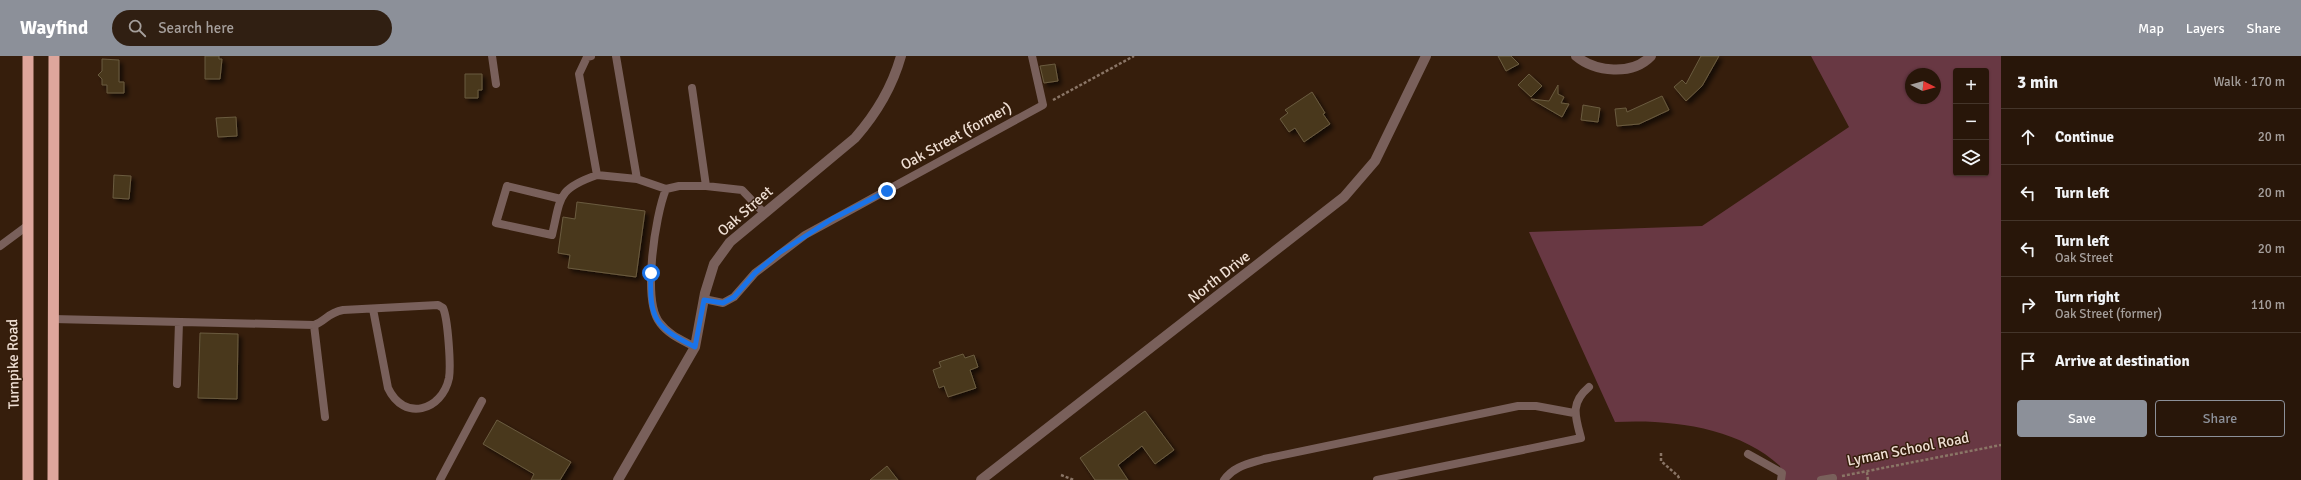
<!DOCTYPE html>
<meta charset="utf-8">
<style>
:root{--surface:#281609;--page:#301f12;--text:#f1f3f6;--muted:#a59f9c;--line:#44352a;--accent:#8c9099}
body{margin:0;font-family:Signika,sans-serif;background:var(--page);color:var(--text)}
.controls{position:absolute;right:12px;top:12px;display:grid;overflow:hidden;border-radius:4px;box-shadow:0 1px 3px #0004}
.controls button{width:36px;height:36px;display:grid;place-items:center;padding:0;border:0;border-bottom:1px solid var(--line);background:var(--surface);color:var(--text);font:20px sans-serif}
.compass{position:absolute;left:1905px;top:12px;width:36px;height:36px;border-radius:50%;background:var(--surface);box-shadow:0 1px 3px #0004;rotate:95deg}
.stop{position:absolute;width:12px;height:12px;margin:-9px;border:3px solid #1a73e8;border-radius:50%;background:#fff}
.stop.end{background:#1a73e8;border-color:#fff;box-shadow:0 1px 4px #0008}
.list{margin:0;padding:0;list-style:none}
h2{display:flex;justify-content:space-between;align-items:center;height:52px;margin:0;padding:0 16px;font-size:17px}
h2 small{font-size:13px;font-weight:400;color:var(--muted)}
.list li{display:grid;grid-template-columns:26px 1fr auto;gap:12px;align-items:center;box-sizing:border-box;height:56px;padding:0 16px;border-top:1px solid var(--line)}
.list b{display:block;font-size:15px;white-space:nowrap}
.list p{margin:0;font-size:13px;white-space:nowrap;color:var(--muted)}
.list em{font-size:13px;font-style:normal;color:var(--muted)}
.actions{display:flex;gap:8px;padding:12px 16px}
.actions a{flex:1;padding:9px 0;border:1px solid var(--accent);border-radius:4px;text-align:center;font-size:14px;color:var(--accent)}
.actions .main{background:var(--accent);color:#fff}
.icon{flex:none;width:22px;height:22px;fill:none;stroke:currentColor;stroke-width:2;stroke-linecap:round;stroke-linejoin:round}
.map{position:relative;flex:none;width:2001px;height:424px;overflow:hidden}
header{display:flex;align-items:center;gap:24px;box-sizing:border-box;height:56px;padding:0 20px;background:var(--accent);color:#fff}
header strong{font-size:19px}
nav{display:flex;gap:22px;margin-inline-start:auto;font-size:14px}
.search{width:280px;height:36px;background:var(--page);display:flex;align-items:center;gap:10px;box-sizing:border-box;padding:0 14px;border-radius:22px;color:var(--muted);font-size:15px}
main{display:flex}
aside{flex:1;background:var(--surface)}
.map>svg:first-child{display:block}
.green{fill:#683843;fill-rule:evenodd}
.building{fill:#48391e;stroke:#6b5b3f;filter:url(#shadow)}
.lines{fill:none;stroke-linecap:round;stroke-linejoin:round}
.path{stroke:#8a7566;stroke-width:2.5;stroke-dasharray:3 2;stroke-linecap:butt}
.service{stroke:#79605b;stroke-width:8}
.minor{stroke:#79605b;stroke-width:10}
.trunk{stroke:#dea69c;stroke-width:11}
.route{stroke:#1a73e8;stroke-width:5}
.labels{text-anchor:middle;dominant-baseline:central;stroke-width:3;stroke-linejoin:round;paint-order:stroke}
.street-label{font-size:15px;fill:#efdfd4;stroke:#361e0c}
</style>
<header>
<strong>Wayfind</strong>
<div class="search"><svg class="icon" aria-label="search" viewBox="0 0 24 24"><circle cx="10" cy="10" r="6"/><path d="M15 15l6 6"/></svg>Search here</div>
<nav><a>Map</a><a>Layers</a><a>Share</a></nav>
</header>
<main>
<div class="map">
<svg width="2001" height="424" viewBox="0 0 2001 424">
<defs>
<filter id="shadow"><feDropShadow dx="3.5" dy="3.5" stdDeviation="2" flood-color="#0009"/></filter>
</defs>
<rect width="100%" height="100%" fill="#361e0c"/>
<path class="green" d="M1811,0H2001V424H1783L1780,410C1738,371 1670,363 1615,366L1529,176L1702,170L1849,71ZM1956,15H1986V117H1956ZM1911,18H1935V42H1911Z"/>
<path class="building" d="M205,0H219V3H222L220,23H205Z
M1498,0H1511L1519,8L1506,15Z
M1701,0H1719L1702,30L1686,45L1674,31L1682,24L1686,28Z
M102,3L119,4V26H124V37H107V29H102V23L98,19L102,15Z
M1055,8L1058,25L1044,27L1040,10Z
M465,18H482V34H478V42H465Z
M1529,18L1542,30L1531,41L1518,29Z
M1558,29V38L1564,41L1561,47L1569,48L1562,61L1531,43L1549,45Z
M1312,36L1325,57L1323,58L1330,68L1304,86L1295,72L1289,76L1280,63L1288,57L1285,54Z
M1662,40L1669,54L1639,68L1617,70L1615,53L1626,52L1627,56Z
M1583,49L1600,52L1598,66L1581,64Z
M236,61L237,80L218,81L216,62Z
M114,119L131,120L129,143L113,142Z
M577,146L645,155L636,221L568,212L570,199L558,197L563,161L575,163Z
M200,277L238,278L237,343L198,342Z
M963,298L965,302L974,299L978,311L970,314L976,332L948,341L944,330L939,332L933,314L941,311L939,306Z
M1145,355L1174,394L1155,408L1142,390L1118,409L1128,424H1095L1080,402Z
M497,364L571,406L560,424H531L534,418L483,388Z
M887,410L898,424H870Z"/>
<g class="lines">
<path class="path" d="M1053,44L1134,0
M1661,397V405L1678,420L1680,424
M1867,416L1868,424
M1061,419L1074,424
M1842,420L2001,389"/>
<path class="service" d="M492,0L496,28
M616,0L637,123L666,133
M692,32L706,130L742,134L764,157
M597,119L637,123
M561,143L507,130L496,167L552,179C561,141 557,133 597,119L579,18L587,1L591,0
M0,190L27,170
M704,243L723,247L734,241L755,217L805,179L1043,49L1032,0
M53,263L314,269C326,265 327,257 343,254L438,249L443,252C448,263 451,310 449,322C442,355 404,366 388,332L373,253
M314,269L325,361
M695,291C682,284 669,279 660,267C642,245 655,160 666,133L679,130H706
M177,328L179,266
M1748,398L1782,417L1781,424
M440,424L482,345
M1224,424C1234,410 1248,408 1264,403L1518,350H1536L1574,357
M1377,424L1581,382C1575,360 1570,347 1589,331
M1821,424L1833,422"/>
<path class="minor" d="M1576,0C1595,16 1632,20 1651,0
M618,424L695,291L705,237L714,208L730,186L855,82C877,57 892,32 901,0
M981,424L1344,141L1375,105L1426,0"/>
<path class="trunk" d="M28,0V424
M53,424L54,0"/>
</g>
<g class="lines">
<path class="route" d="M651,217C649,263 655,271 695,291L704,244L723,247L734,241L755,217L779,197L832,163L887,135"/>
</g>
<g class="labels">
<g class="street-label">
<text transform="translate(956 80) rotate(-29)">Oak Street (former)</text>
<text transform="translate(745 155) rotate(-41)">Oak Street</text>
<text transform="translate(1219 221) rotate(-38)">North Drive</text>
<text transform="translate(13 308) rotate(-91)">Turnpike Road</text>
<text transform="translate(1908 393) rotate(-11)">Lyman School Road</text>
</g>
</g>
</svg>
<div class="controls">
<button>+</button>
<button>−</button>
<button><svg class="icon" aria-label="layers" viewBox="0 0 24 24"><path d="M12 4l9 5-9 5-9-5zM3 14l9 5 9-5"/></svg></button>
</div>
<svg class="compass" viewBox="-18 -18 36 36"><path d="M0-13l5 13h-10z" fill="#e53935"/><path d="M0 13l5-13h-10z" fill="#a59f9c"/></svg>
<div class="stop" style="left:651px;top:217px"></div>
<div class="stop end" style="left:887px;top:135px"></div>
</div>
<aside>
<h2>3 min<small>Walk · 170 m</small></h2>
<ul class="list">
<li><svg class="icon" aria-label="ahead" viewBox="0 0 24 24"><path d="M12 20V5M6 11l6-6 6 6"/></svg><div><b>Continue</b></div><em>20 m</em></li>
<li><svg class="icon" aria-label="left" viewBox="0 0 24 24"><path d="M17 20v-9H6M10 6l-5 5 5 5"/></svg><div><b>Turn left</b></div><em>20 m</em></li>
<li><svg class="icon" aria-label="left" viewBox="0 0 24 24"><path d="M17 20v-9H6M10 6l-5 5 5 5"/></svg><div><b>Turn left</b><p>Oak Street</p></div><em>20 m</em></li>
<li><svg class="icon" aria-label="right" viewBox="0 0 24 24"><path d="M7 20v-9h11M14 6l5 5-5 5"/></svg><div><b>Turn right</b><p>Oak Street (former)</p></div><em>110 m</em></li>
<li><svg class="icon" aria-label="arrive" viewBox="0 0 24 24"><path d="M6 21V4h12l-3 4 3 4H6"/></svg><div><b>Arrive at destination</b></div></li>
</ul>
<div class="actions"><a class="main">Save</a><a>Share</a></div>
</aside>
</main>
